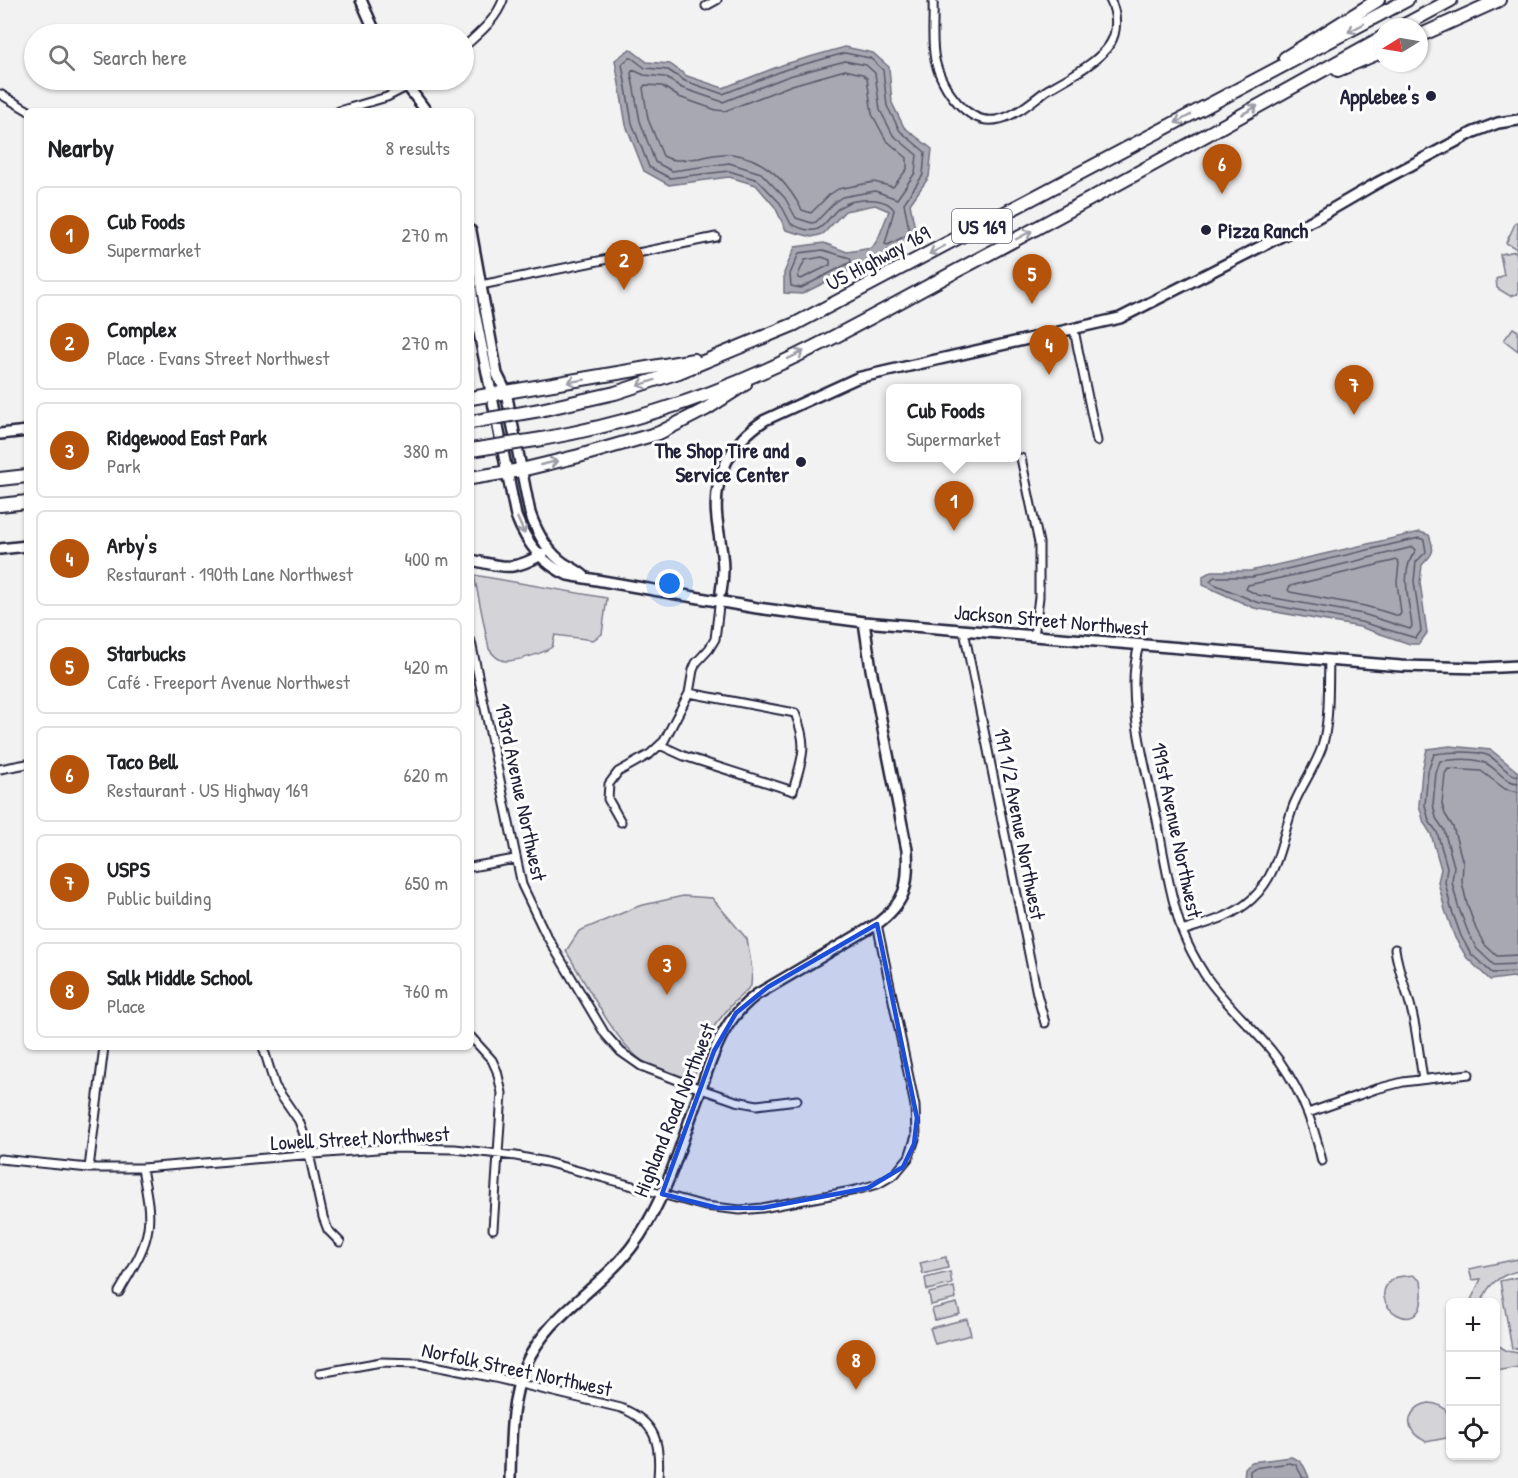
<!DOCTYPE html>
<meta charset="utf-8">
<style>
:root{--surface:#fff;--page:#f2f2f2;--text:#202124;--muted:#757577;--line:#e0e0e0;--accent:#b45309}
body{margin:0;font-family:"Patrick Hand",sans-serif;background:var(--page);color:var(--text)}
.controls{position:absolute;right:18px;bottom:18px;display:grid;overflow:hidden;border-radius:9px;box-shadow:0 2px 4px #0004}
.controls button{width:54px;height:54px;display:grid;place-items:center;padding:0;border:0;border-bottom:2px solid var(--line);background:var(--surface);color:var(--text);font:30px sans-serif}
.compass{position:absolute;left:1374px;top:18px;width:54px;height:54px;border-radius:50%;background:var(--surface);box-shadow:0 2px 4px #0004;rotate:259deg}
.you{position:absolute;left:670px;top:584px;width:21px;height:21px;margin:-15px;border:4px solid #fff;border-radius:50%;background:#1a73e8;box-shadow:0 0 0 9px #1a73e833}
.badge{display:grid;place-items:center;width:39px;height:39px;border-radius:50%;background:var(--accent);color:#fff;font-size:20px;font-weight:700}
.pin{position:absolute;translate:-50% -50px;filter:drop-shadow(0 2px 3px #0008)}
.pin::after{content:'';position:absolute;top:32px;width:21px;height:18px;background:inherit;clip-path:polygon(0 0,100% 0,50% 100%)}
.popup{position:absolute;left:886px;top:384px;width:135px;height:78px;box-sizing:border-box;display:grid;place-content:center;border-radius:9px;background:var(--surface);filter:drop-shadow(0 2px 4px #0005);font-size:20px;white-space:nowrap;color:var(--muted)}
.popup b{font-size:22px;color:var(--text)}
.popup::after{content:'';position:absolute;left:50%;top:100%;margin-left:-12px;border:12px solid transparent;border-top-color:var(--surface)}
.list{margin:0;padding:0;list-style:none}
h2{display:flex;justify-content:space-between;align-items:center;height:78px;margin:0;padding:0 24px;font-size:26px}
h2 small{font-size:20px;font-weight:400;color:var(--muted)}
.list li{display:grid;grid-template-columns:39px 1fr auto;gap:18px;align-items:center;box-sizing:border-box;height:96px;margin:0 12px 12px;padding:0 12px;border:2px solid var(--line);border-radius:9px}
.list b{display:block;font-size:22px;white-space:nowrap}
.list p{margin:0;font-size:20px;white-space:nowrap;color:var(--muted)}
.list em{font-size:20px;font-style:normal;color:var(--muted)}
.icon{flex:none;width:33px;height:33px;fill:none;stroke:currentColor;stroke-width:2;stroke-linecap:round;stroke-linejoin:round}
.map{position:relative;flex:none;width:1518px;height:1478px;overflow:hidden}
.search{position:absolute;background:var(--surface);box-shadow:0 2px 4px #0004;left:24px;top:24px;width:450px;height:66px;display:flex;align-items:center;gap:15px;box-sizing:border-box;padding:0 21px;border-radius:33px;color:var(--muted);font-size:22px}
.panel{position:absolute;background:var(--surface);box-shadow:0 2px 4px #0004;left:24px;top:108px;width:450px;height:942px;border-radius:9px}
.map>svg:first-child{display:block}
.green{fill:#d3d3d8;stroke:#7a7a8a;stroke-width:1.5}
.water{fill:#a8a8b2;stroke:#727282;stroke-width:1.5}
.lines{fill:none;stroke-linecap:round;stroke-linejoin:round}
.shore{stroke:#58586b;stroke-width:1.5}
.street-casing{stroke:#22223b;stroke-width:11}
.secondary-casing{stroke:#22223b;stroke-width:14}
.highway-casing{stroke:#22223b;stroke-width:16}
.street{stroke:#fff;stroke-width:7}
.secondary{stroke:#fff;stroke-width:9}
.highway{stroke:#fff;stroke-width:12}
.highway-bridge-casing{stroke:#22223b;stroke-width:16;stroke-linecap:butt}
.highway-bridge{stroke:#fff;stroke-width:12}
.oneway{stroke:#9c9ca7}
.marked{fill:#1d4ed8;fill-opacity:0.2;stroke:#1d4ed8;stroke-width:4.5;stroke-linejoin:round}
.poi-dot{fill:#22223b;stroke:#fff;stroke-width:2}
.labels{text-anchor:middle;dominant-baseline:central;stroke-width:6;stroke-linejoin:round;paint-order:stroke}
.shield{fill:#fff;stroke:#646476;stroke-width:1.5}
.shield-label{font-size:20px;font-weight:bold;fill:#22223b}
.poi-label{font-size:21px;font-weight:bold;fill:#22223b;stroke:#fff;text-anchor:end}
.street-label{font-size:21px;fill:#22223b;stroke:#fff}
</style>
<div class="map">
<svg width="1518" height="1478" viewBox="0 0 1518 1478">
<rect width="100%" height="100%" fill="#f2f2f3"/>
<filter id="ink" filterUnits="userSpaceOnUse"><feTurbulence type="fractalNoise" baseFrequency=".0167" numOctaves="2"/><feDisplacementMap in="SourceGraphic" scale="12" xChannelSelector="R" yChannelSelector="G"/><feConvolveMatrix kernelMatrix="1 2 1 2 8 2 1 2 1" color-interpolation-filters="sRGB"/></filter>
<g filter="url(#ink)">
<path class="green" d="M1516,222L1518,223L1517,249L1506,243Z
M1516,251L1518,264V294L1510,296L1497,288L1496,279L1504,275L1500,254Z
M1513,328L1518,331V351L1504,340Z
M474,575L607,598L602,634L593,640L555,635L552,647C542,654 517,661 505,661C498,660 493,655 489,649Z
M683,896L712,898L747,939L752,970L751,986L733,1003L715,1025L692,1081C675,1075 655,1070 640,1059C614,1040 584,980 566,951L579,931L639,906Z
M946,1257L948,1268L923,1274L920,1263Z
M1518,1259V1271C1500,1275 1487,1285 1482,1302H1470L1481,1279L1472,1280L1469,1269Z
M950,1272L952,1284L927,1290L925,1278Z
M1413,1275L1421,1281C1432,1352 1356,1301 1395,1278C1399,1276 1408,1276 1413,1275Z
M1518,1277V1348L1512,1349L1500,1281Z
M954,1287L956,1299L931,1305L929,1293Z
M957,1303L960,1314L935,1320L932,1309Z
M967,1319L971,1335L935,1344L930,1328Z
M1496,1344L1507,1351L1518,1353V1367L1496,1371Z
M1429,1403C1447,1404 1451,1416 1450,1432L1446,1438L1426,1442C1422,1439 1417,1437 1414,1433C1403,1419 1415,1405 1429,1403Z"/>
<path class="water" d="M845,47L873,53L889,67L892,103L904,127L932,149L929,177L910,204L915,229V238L802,294L784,293V273L795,247L824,243L847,252L872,248L878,239L889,211L875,205L845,211L823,234L812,237L786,230L775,207L756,185L729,177L669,185L644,171L626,125L615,60L630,49L647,62L670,64L687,76L723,88L785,64Z
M1420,532L1429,535C1435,551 1434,553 1422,565L1420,582L1427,633L1419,644H1410L1360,627L1254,608L1203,585V576L1212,571H1250Z
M1450,746L1491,750L1518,772V979L1513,977L1490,980L1467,958L1455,938L1445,910L1438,882L1441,869L1431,834L1424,823L1419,805L1422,771L1427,749Z
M1291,1457C1302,1460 1305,1467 1309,1478H1244L1245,1468L1251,1462Z"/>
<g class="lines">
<path class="shore" d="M845,53L870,58L883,70L887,106L900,131L925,152L923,175L904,203L909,229L907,235L888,245L885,244L894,210C886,196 854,198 842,206C832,211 828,224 818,229C810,233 798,227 791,224L780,203L758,180L729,171L670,178L649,167L632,123L622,64L629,58H632L645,68L668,70L685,81L723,94L787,69Z
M845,61L866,65L875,73L880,110L893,135L917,155L915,173L897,199L875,191L842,197L836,201L816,222L812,223L796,218L785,198L761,173L729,163L672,171L655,162L640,121L631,73L633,70L644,75L665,77L682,88L723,102L789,76Z
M845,70L862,74L867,78L872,114L886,140L907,158V169L893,187L874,182L838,189L829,195L811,213L802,210C787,182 765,158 732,154C721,153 709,156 699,158C685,159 675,163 663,156L648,119L643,88L645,85L662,86L679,97L716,110L725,111L792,85Z
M823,250L850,258L851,262L801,288L791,286L790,274L799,253Z
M822,257L830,260V265L801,279L798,278V275L805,260Z
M1419,538L1424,540L1426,552L1416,562L1414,581L1421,631L1416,638L1361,622L1256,602L1214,584L1210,581L1214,577H1252Z
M1413,547L1416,550C1399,571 1409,601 1412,626L1410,629L1363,614L1258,595L1246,589L1248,585L1332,567Z
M1397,560L1399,563L1397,582L1401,613L1399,616L1365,606L1290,592L1288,590L1290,586Z
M1518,776C1505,774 1498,759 1487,755C1471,750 1450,752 1434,754L1428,771L1425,805L1429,821L1437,832L1447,867L1445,882L1451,908L1461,936L1471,954L1492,973L1518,972
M1518,783C1503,782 1497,768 1485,763C1473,757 1453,760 1440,761L1436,773L1433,804L1436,818L1444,830L1454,866L1452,882L1458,906L1468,932L1477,949L1494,965L1518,964
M1518,792L1505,789L1481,771L1448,769L1445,774L1442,804L1445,814L1453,827L1463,863L1462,882L1467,904L1476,929L1484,944L1497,956L1518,955
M1250,1478V1471L1254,1468L1290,1463L1296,1465L1303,1478"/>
<g class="street-casing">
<path id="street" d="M933,0C934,20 931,41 935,60C941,87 968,128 1000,119C1017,115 1033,100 1047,90C1066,79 1098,63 1110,44C1118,31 1117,13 1110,0
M706,6L717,0
M464,47C479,33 496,20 503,0
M0,94L29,111
M339,111L387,97L420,80
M481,285L716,237
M1074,330L1097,441
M1021,458L1039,543V597L1034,636
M964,631L1037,994L1045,1023
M471,642L522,885L545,933L605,1034L621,1052L641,1066L701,1089L736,1101L757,1105L797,1100
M1139,645C1124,696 1146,768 1157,820C1164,857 1170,895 1182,931C1188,946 1196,961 1205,975C1224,1003 1249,1024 1271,1050C1298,1083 1313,1120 1322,1161
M660,745L684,756L793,791C802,757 809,748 795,713L689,693
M0,769L27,764
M621,822L608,799L609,784L618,772L650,754L664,741L689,693L693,670L696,663L709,649L715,639L720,598
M471,867L515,859
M1182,931C1207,923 1233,917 1252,899C1280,873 1281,838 1294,804C1302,785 1315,767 1322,747C1330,720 1328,689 1329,660
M1395,949C1398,970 1406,988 1411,1008C1417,1031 1419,1055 1423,1079
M471,1037L492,1060L497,1071L502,1093L493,1229
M263,1047L275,1086L299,1121L306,1140L323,1217L328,1230L340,1242
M1308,1113L1376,1089L1403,1082L1469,1074
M0,1159L89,1168H142L389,1148L455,1149L516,1156L546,1162L705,1206L740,1210L762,1208L856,1190L878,1184L895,1174L909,1157L916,1136L915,1106L877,924
M89,1168L104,1047
M119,1292C130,1272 145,1251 148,1228C151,1209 145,1187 142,1168
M320,1373L381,1362L419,1363L495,1378L621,1408C656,1422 661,1443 658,1478"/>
</g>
<g class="secondary-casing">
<path id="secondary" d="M361,0L376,34
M403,80L426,111
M471,231L497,374L506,392L530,513C537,533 547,552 565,564C572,568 579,571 585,577
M471,282L473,303L516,516C526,542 542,564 568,575L757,608L864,622L1401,666L1482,668L1518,666
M0,434L27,431
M0,549L27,546
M471,560C505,567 511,572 543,554
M721,592C726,564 720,545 717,519C712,477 731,442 765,420L857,378L1120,318L1315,219L1377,183L1474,132L1498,123L1518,120
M510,1478C511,1440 510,1401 525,1366C543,1325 578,1302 609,1272C624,1258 638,1240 648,1222C671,1182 684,1135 700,1091C714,1052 722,1021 756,995L877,924C906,902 909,885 907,850L871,669L864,622"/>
</g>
<g class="highway-casing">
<path id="highway" d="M1401,27L1451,0
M1419,36L1499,0
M1285,58L1378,0
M1338,70L1383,51
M471,398L694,360
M540,410L615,393L679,372L795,324L1407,0
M542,439C620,425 695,402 766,370C833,340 898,302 962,268C1104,193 1243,114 1383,37
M471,478L521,470L579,456L659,433L706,409L745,384
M0,479L27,476
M0,505L27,502"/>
</g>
<use href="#street" class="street"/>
<use href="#secondary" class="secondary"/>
<use href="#highway" class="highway"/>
<g class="highway-bridge-casing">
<path id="highway-bridge" d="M471,422L540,410
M471,450L542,439"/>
</g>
<use href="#highway-bridge" class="highway-bridge"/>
</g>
<defs><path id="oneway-shaft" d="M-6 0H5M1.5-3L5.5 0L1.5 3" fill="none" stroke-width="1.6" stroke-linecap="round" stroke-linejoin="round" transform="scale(1.5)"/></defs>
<g class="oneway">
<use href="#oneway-shaft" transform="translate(1356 28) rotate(152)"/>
<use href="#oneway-shaft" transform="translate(1250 110) rotate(-29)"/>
<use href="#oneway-shaft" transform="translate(1183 119) rotate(152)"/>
<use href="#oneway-shaft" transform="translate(1024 235) rotate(-28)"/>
<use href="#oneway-shaft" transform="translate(937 250) rotate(152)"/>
<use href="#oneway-shaft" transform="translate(796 355) rotate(-26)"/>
<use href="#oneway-shaft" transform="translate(576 381) rotate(171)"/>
<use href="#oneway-shaft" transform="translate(646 383) rotate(162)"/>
<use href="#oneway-shaft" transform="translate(549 463) rotate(-13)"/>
<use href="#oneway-shaft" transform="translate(521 526) rotate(66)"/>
</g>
</g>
<path class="marked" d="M877,924L917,1118L914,1144L903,1167L868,1188L762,1208H718L662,1194L714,1051L736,1013L768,987Z"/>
<g class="poi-dot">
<circle cx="1431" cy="96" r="6"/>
<circle cx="1206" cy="230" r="6"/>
<circle cx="801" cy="462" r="6"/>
</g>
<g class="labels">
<rect class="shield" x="952" y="209" width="60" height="34" rx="4.5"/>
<g class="shield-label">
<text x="982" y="226">US 169</text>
</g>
<g class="poi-label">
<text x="1419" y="96">Applebee's</text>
<text x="1218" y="230" text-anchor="start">Pizza Ranch</text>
<text x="789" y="450">The Shop Tire and<tspan x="789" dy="24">Service Center</tspan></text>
</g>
<g class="street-label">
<text transform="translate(878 258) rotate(-28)">US Highway 169</text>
<text transform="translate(1051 620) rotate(5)">Jackson Street Northwest</text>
<text transform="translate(521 792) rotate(78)">193rd Avenue Northwest</text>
<text transform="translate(1020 824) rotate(79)">191 1/2 Avenue Northwest</text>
<text transform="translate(1177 830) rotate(78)">191st Avenue Northwest</text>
<text transform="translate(674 1110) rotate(-68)">Highland Road Northwest</text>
<text transform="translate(360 1138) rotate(-3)">Lowell Street Northwest</text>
<text transform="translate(517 1369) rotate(12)">Norfolk Street Northwest</text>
</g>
</g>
</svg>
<div class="controls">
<button>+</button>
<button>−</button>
<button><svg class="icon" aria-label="locate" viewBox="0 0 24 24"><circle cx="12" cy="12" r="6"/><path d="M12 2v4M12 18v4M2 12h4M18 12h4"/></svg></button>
</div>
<svg class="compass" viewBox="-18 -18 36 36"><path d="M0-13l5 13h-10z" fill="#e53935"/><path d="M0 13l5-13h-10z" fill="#757577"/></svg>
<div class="you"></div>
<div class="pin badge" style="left:954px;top:531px">1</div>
<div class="popup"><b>Cub Foods</b>Supermarket</div>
<div class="pin badge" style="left:624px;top:290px">2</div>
<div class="pin badge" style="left:667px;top:995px">3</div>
<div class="pin badge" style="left:1049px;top:375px">4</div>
<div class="pin badge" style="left:1032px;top:304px">5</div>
<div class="pin badge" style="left:1222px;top:194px">6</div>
<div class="pin badge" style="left:1354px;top:415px">7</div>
<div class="pin badge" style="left:856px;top:1390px">8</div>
<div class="search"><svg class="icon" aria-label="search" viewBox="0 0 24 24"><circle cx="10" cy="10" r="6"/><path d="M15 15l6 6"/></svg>Search here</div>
<section class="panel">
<h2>Nearby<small>8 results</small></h2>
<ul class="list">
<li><span class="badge">1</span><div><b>Cub Foods</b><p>Supermarket</p></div><em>270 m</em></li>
<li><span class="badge">2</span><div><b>Complex</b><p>Place · Evans Street Northwest</p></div><em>270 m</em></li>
<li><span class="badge">3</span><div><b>Ridgewood East Park</b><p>Park</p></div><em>380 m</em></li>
<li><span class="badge">4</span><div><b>Arby's</b><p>Restaurant · 190th Lane Northwest</p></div><em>400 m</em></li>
<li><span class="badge">5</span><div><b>Starbucks</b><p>Café · Freeport Avenue Northwest</p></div><em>420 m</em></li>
<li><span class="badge">6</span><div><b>Taco Bell</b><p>Restaurant · US Highway 169</p></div><em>620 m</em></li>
<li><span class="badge">7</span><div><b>USPS</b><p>Public building</p></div><em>650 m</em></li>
<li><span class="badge">8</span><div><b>Salk Middle School</b><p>Place</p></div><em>760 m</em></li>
</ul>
</section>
</div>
